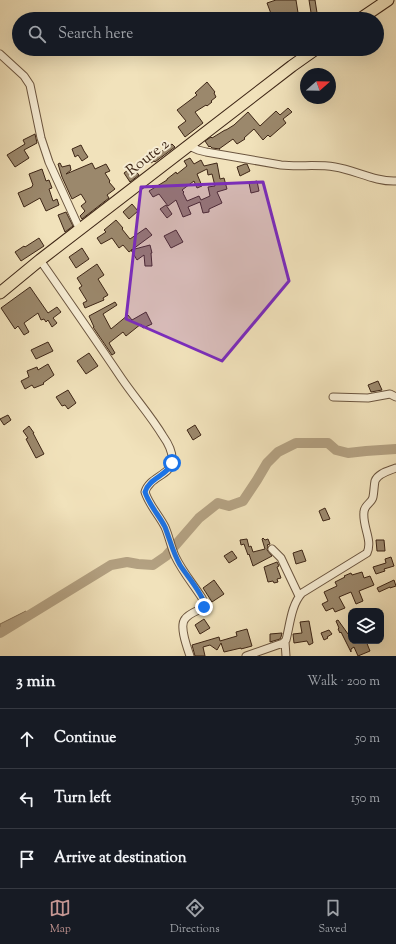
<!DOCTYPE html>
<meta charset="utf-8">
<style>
:root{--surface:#171b24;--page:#242831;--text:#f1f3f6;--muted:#9ea1a6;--line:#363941;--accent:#c59692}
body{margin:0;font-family:"Sorts Mill Goudy",serif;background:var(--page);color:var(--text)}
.controls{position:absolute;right:12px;bottom:12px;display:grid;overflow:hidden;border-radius:8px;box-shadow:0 4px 16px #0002}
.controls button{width:36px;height:36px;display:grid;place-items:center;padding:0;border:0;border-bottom:1px solid var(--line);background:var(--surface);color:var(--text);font:20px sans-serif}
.compass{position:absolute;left:300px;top:68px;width:36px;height:36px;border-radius:50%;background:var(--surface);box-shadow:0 4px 16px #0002;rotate:70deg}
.stop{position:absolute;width:12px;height:12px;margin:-9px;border:3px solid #1a73e8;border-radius:50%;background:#fff}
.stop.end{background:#1a73e8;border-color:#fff;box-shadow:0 1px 4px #0008}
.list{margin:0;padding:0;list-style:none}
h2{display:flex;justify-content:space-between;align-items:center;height:52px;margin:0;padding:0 16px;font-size:17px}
h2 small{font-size:13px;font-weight:400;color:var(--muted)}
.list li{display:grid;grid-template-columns:26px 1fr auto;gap:12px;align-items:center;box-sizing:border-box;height:60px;padding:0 16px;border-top:1px solid var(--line)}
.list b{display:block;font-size:15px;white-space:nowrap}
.list em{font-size:13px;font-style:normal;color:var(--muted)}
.icon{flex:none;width:22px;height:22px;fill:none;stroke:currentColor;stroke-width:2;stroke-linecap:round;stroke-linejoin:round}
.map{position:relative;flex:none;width:396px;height:656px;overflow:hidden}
.search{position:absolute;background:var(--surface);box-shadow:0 4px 16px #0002;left:12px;right:12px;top:12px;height:44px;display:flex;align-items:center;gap:10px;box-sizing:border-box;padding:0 14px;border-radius:22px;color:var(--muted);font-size:15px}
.sheet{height:232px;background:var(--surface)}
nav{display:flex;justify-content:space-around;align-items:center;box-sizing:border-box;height:56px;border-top:1px solid var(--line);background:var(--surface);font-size:11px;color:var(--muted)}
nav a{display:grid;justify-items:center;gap:2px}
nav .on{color:var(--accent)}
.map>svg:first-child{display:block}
.water{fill:#b4a283;stroke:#857057}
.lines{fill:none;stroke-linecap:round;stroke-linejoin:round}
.river{stroke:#b4a283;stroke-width:10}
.building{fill:#9b886c;stroke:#3e2616;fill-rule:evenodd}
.minor-casing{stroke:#6b553f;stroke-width:9}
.highway-casing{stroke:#3e2616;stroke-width:13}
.minor{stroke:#f6ecd3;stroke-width:7}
.highway{stroke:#f1e2bb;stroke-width:11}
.route{stroke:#1a73e8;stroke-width:5}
.marked{fill:#7b2cbf;fill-opacity:0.2;stroke:#7b2cbf;stroke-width:3;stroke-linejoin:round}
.labels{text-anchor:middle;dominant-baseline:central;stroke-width:4;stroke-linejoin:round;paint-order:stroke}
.street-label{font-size:15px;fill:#3e2616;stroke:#f6ecd3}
</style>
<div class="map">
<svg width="396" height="656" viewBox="0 0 396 656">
<rect width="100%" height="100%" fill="#f1e2bb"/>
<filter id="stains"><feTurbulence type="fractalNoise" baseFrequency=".005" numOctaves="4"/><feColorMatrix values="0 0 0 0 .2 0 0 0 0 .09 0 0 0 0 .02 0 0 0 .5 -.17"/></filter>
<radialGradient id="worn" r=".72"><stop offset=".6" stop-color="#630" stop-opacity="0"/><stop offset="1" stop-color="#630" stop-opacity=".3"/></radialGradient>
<path class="water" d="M26,611L29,618L0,636V624Z"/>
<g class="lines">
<path class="river" d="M0,633L111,565L127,562L138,564L153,565L166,556L199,518L218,503L229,506L243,501L257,480L267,463L278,452L296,443H328L336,450L348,453L366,451L396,449"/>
</g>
<path class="building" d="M276,0H296L299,19H273L267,3Z
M309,0H315L318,19H312Z
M207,82L215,92L214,93L216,97L211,101L212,102L207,106L206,105L195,112L203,123L185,137L178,127L186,121L177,110L197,95L195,93Z
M288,108L292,112L283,119L286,123L270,137L268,135L263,140L254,129L244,138L245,139L237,144L233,139L219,149H220L212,148L210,146L209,147L205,141L211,137L212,138L225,130H226L234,125L248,112L260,126L276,111L280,115Z
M35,134L37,143L24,150L29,158L15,167L7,155L25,144L23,140Z
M172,144L175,147L155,162L154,161L151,163L148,158L151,156V155L160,149L162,151Z
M81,145L84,151L88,157L82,161L78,155L75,157L72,149Z
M190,158L194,164L201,160L204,166L217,163L220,179L224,178L227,189L217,192L222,203L209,209V212L203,213L200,202L188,207L191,214L183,217L176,200L168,206L159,194L153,197L149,191L167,180V179L176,172L177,174L187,166L184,161ZM207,169L208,175L212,174L215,186L208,187L210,196L201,200L199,196L187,201L183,193L184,192L182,190L194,181L197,188L202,186L197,174Z
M60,163L62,167L70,165L71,170L66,174L92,163L95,169L106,164L110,171L105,173L110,181L109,182L115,189L107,195L109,198L82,219L80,216L85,211L81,206L86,202L81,194L72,199L62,177L58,164Z
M245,164H247L250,171L240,176L237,167Z
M132,167L139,175L130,182L124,173Z
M42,169L46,181L49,180L52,188L49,189L53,201L57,199L59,205L46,211L40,198L24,207L18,193L32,187V186L33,185L29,174Z
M257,181L259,191L251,193L249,183Z
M132,204L138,211L129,219L123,212Z
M166,205L172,214L167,218L160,209Z
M66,212L73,226L65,232L58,215Z
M116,220L123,228L122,229L130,239L146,228L152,235L129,252L123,245L119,248L112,238L101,244L97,238L106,232L104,230Z
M176,230L183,242L171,248L164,236Z
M39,238L44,246L21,261L15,252L24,246L25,247Z
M150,245L152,253H151L152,266H145L144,255L137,260L131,250Z
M82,248L89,259L76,268L69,257Z
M97,264L104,275L98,279L108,295L103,298L104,300L85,308L83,303L87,301L79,288L82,286L77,278Z
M30,287L48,313L57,307L61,312L53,318L57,323L52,327L48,320L46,322L44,319L41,320L38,313L24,323L29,332L24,335L18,326L15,329L1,308Z
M115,302L117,305L103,314L111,329L128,315L132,320L146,312L152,324L143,328L141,324L126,336L123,332L109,343L115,353L112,355L93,327H94L89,316Z
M48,342L53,351L36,359L31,350Z
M89,353L98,366L86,374L77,361Z
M48,364L54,375L43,383L44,384L34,388L32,385L25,389L21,381L29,377L27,371L37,367L38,370Z
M378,381L382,390L371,392L368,385Z
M68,390L76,403L68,409L65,405L62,406L56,397Z
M8,415L11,420L4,425L0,419Z
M195,425L201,435L193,440L187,430Z
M29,426L34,433H33L44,454L36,458L26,439L28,438L23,431Z
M325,508L330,519L323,521L319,511Z
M263,538L265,540L268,539L270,544L267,545L268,546L267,550L272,556L253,566L249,554L248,555L244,544L241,545L240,540L247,539L249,547L251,546L253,552L265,549L262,539Z
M376,540H384L385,551H377Z
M302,550L306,561L296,564L293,553Z
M232,551L237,558L229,563L224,556Z
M391,557L394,566L384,569L385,571L376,574L373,567L386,563L385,559Z
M277,562L279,566L277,567L281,578L277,579L278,582L274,583L273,581L268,582L264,567Z
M362,572L364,578L370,576L374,585L359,591L363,601L356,604L351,592L339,597L345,608L335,612L333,608L326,611L322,604L328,601L324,592L337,586L335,582L345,577L344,576L351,573L352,575Z
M214,580L224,594L212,602L203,588Z
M394,580L396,586L390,588V587L379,592L377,588Z
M204,619L210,628L200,634L195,625Z
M338,620L348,634L349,633V634L351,633V641H354L355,643L362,641H366L370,651L358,656L354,647L351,649V652L341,632L340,633L338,629L339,628L336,621Z
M309,621L313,643L309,645L307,641L294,643L293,634L302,633L300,622Z
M247,629L252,646L241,649V648L224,652L221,643L217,650L210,645L203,647L205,656H195L192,645L219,637L220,641L237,636L236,632Z
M329,630L332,634L327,637L328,638L324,640L321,633Z
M282,633L281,637L280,639L270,642V634Z"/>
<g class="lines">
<g class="minor-casing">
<path id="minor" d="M0,54L24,76L30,85L41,138L49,162L80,230
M189,146L198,150L206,152L281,165C299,167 317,164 335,167C355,170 375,182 396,181
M40,260C68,300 95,339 122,379C135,398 151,416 163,436C168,443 173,452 172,461C171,475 149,477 145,492C149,505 159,515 165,527C169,536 171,547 175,556C182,571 193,584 202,598L205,605L204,607C198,611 189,613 185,619C179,626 187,647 190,656
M333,397L368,398L390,394L396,397
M272,549L281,558L299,596
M285,642L286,656
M246,656L283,643L286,640C290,625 291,605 302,593L367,553C373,540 362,526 364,512C364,505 372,503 373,497C374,492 374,486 375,481C378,473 389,471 396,468"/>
</g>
<g class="highway-casing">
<path id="highway" d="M360,19L388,0
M0,293L40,260L292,66L316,49"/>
</g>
<use href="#minor" class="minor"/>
<use href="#highway" class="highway"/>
</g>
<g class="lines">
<path class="route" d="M172,463C167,476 149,478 145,492C149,505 159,515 165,527C170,540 173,553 180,565C187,576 202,593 205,605L204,607"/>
</g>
<path class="marked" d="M263,182L289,281L222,361L126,319L141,187Z"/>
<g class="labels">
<g class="street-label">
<text transform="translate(148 158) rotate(-38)">Route 2</text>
</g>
</g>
<rect width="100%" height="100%" filter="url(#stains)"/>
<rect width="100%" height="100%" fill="url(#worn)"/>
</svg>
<div class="controls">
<button><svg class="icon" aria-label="layers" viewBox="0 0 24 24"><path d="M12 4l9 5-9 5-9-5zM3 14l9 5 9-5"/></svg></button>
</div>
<svg class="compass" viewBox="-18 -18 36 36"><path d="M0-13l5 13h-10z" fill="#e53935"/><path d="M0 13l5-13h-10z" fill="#9ea1a6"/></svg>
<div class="stop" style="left:172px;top:463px"></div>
<div class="stop end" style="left:204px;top:607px"></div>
<div class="search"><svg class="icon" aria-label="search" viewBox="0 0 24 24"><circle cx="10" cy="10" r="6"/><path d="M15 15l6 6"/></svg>Search here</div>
</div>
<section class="sheet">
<h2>3 min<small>Walk · 200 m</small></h2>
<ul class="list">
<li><svg class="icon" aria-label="ahead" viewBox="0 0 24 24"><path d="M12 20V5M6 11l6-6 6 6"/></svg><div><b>Continue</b></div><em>50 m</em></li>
<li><svg class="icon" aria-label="left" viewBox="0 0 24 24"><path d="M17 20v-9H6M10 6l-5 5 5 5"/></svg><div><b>Turn left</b></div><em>150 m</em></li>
<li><svg class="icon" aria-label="arrive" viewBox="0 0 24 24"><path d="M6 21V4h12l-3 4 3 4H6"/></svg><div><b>Arrive at destination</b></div></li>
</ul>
</section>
<nav>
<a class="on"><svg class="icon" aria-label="map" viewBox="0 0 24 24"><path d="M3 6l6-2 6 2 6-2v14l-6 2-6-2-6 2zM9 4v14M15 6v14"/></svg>Map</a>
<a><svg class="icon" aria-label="directions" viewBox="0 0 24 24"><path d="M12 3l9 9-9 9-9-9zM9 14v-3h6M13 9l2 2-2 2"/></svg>Directions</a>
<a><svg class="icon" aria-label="saved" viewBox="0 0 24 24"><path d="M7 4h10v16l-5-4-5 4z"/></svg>Saved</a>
</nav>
